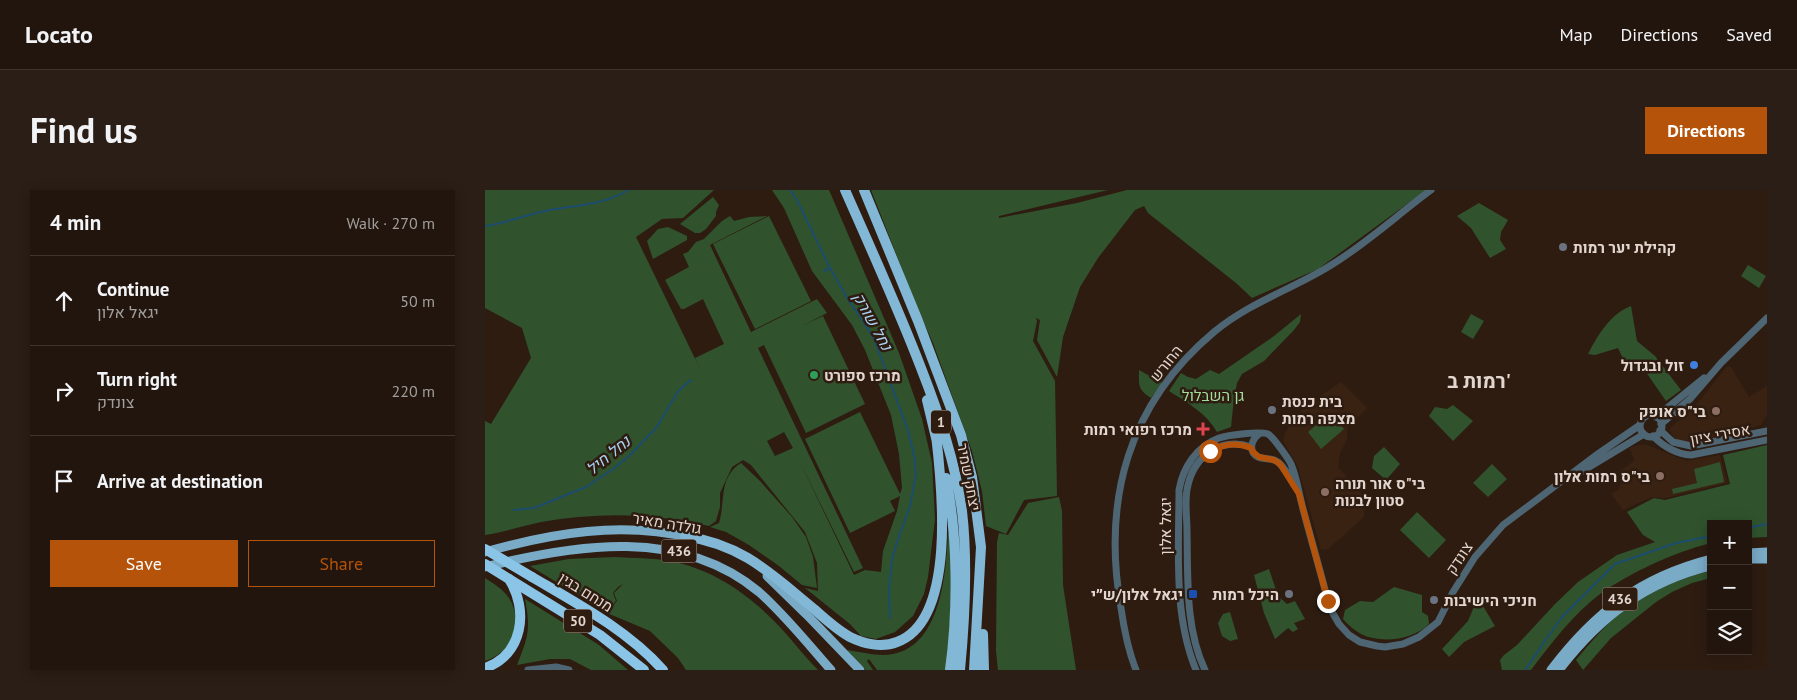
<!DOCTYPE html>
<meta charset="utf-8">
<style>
:root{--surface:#22150d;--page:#2a1e16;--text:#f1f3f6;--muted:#a29f9d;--line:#3f342e;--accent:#b45309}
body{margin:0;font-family:"PT Sans",Heebo,sans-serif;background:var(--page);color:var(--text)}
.controls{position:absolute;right:15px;bottom:15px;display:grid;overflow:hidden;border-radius:0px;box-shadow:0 2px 12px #0003}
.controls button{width:45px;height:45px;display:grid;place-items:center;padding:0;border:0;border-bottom:1px solid var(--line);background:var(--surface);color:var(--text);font:25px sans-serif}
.stop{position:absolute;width:15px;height:15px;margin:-11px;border:4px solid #b45309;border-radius:50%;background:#fff}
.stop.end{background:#b45309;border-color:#fff;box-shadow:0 1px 5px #0008}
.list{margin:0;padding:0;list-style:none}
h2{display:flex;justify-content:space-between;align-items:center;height:65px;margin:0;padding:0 20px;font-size:21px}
h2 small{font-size:16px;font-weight:400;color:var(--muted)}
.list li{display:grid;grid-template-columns:32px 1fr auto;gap:15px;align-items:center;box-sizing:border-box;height:90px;padding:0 20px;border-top:1px solid var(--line)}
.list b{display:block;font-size:19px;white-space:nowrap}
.list p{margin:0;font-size:16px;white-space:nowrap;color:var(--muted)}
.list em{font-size:16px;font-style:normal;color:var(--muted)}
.actions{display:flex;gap:10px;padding:15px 20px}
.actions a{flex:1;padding:11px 0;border:1px solid var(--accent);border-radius:0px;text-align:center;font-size:18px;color:var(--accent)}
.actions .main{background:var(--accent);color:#fff}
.icon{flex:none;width:28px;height:28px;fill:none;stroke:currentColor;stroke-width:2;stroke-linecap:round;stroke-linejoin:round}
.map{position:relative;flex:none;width:1282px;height:480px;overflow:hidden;border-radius:0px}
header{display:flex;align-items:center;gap:30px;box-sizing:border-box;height:70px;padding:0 25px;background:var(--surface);border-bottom:1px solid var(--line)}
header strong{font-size:24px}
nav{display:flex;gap:28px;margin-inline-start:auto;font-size:18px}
.intro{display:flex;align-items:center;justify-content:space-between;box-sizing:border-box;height:120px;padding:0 30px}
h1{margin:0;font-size:35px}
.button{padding:12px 22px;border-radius:0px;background:var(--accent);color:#fff;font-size:18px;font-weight:700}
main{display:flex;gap:30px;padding:0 30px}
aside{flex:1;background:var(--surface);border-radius:0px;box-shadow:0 2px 12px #0003}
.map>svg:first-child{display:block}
.built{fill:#3a2213}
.green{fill:#30532d;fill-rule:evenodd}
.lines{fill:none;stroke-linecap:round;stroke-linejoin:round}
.stream{stroke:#1c4c6e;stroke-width:2}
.tertiary{stroke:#4e6573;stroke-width:7}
.primary{stroke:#79aac6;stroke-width:9}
.trunk{stroke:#82b8d6;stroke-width:10}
.motorway{stroke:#8ac5e7;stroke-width:10}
.motorway-bridge{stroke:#8ac5e7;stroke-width:10}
.route{stroke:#b45309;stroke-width:6}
.worship-dot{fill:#6b7280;stroke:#2e1c11;stroke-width:2}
.shop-dot{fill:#3f7fe0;stroke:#2e1c11;stroke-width:2}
.leisure-dot{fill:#2e9e5b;stroke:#2e1c11;stroke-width:2}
.education-dot{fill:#8d6e63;stroke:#2e1c11;stroke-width:2}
.health-dot{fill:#e0444e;stroke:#2e1c11;stroke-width:2}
.transit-dot{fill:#1a4fb4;stroke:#2e1c11;stroke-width:2}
.labels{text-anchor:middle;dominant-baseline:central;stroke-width:5;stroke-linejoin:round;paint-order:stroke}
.shield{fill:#2e1c11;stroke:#ad9e96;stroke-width:1}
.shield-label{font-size:14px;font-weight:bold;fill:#e3d6cf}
.poi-label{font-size:15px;font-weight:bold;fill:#e3d6cf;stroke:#2e1c11;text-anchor:end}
.street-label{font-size:15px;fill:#e3d6cf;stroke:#2e1c11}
.park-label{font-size:15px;fill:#a2de9d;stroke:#2e1c11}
.water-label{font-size:16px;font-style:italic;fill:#aad3f5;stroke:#2e1c11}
.district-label{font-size:20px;font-weight:bold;fill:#e3d6cf;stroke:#2e1c11}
</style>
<header>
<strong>Locato</strong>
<nav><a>Map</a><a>Directions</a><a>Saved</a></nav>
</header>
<div class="intro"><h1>Find us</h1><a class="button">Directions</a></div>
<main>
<aside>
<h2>4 min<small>Walk · 270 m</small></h2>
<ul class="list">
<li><svg class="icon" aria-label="ahead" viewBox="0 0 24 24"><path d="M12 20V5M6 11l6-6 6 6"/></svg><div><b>Continue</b><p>יגאל אלון</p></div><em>50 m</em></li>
<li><svg class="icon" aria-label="right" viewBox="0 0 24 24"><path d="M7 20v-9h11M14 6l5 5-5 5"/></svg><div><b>Turn right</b><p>צונדק</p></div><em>220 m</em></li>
<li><svg class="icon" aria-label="arrive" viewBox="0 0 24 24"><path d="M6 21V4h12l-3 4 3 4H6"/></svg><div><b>Arrive at destination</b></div></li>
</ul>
<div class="actions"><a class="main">Save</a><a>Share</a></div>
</aside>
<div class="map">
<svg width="1282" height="480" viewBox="0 0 1282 480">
<rect width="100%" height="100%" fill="#2e1c11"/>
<path class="built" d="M1242,176L1246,177L1264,207L1282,196V224L1276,235L1205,253L1194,251L1189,247L1184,240L1186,237L1212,214Z
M856,192L882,218L862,238V249L855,263L853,277L880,307L879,327L843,359L836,360L813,277L798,251L800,243L806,233L820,216Z
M1153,255H1162L1201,271L1235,265L1242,293L1189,306L1180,308L1167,307L1138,320L1126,304L1133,300L1136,294V288L1134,282L1150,270L1144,258Z"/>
<path class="green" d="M0,0H229L198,28L177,29L151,47L217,183L210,168L239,154L218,109L199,119H196L180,90L204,77L198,64L203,62L211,52L219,49L237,31L245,26L249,31L264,27L282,26L225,55L266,142L332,109L342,123L317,136L338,126L380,214L321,243L279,155L273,158L378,378L369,382L314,270L369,385L380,380L396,382L398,361L412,321L415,306L405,311L410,321L365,343L320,249L375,222L415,304L417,298L414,264L406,225L380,160L367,135L327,81L299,18L287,0H344L414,163L437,229L447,273L450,329L443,387L439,404L428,426L410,442L391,449L376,446L365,434L320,398L333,401L332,373L320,342L266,275L258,270L247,277L235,303V317L231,331L224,336C168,323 113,322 56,332C37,336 19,342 0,345V231L6,234L46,168L37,138L0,118ZM299,242L308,258L290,266L282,251Z
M386,0H623L514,26V28L592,13L642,0H941L833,79L767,108L751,93L663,23L659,16L650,20L613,68L595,97L578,147L572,187L552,150L555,130L551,128L552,131L548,151L570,191L572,306L539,310L521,344L501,336L497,301L487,261L448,153L431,115Z
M228,7L234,15L231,22V26L221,39L215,43H210L195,34Z
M994,13L1023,30L1016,42L1015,50L1021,59L1005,68L986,38L972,26Z
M284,26L326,111L270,139L228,54Z
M183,37L202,46V50L168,69L162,51L173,39Z
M1263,75L1281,86L1274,98L1256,86Z
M1146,116L1152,151L1170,166L1196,200L1181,211L1156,175L1145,183L1133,158L1110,165L1103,164C1113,145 1125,124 1146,116Z
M816,124L815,132L809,140L779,171L757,184L752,193L749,208L746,237L732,242C721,223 703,213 684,201L696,183L703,187L711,189L725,180L734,184L789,146Z
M986,124L999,131L988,149L976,142Z
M654,180L677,193L666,208C652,199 654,195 654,180Z
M968,215L988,231L968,251L944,226L950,217L962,219Z
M845,223L859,239L836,259L823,242Z
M1282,255V347L1263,348V334H1226V353C1187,363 1148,381 1115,404C1088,424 1066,454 1046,480H1017L1015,470L1019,465L1032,455L1070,414L1093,392L1132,365L1170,352L1158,345L1142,322L1169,308L1180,310L1245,294L1238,265Z
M899,257L915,274L901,290L887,278L889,266Z
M1235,272L1239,292L1188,304L1187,299L1212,293L1209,279Z
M256,273L275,291L307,327L321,347L328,367L332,398L317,395L294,376L264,355L241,342L225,337L234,333C241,310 233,288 256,273Z
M1007,274L1022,289L1003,307L988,293Z
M574,307L577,321L578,395L591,480H513L511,461L512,352L514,343L523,345L543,313Z
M932,322L961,350L944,368L915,340Z
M463,344H465L468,381L462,480H392L384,469L382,471L388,480H381L362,460C377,462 393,467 408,464C456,455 461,383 463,344Z
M129,367C147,368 167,368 186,371C226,379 262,403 290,432C305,447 318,465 333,480H201L193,468L165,441L122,423L132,411L129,403L138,394L133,397L128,403L131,411L121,422L45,376L84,369Z
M784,379L793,406L802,414L810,411L820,429L809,433L813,439L808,442L803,438L790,449L779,423L769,385Z
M1226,381V388L1207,393L1187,402L1171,412L1126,448L1098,480L1091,470C1106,452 1121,434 1139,420C1164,400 1195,388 1226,381Z
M0,388C9,394 18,399 24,408C40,433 27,463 0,471Z
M909,397L937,405V422L943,426L944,434C928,450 896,454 876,444C869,440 863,435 858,429L860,420L875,411L888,412Z
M40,409L114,455L143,480H106L85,469H65L32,475C43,447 46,440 40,409Z
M991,412L994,417L998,416L1010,436L979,452L964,467L957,459L983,431Z
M745,422L753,449L745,451L737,446L733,433L738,424Z"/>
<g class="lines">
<path class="stream" d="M305,0L312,10L345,78L364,111L376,128L389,149L423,240L429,265L431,285L425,316L412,352L407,370L404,397L405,428
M0,36C22,33 43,24 65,20C93,15 118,15 144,0
M339,81L345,78
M29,320L49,318L101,297L128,279L144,266L171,238L194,200L206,190
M1263,338L1282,334
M1040,480L1076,428L1130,374L1191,353L1226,346"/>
<path class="tertiary" d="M1155 236a11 11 0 1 1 22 0a11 11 0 1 1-22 0Z
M1171,227L1219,188
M1176,234L1205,209L1236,173L1282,128
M1175,240L1188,252L1206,256L1282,241
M774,244C766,250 763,262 773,267C780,270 786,267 793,272C800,278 805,287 809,295
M1168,246C1179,257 1191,264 1206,265L1282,250
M1091,285L1159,244
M43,480L71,477L84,480
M651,480C643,460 639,439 636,418C617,310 643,214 729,142C764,113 805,100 843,77C880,55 912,25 946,0
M711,480C688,425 694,359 694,300C698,277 712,256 734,248C743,245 775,241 783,244C788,247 803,268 806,274C812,288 814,304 818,319C826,349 835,380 843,411L846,420L854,434L864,445L875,452L892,456L900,457L918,454L934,447L953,432L968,402L990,367L1018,335L1110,266L1155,235
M720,480C700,438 703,387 702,341C702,326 699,309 703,295C710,265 737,247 766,257"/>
<path class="primary" d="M0,362C67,343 137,331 206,348
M1263,363L1282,362
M1263,369H1282
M0,377C91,354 196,337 274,402C300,425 323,454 346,480
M282,386L322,425L375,480
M1066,480C1109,423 1155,387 1226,369
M1074,480C1115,427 1160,392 1226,376"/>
<path class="trunk" d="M360,0C386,59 413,118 436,178C454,224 470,271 477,321C483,373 480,428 475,480
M379,0L433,131L476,245L487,287L496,357L489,480
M442,210L452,252
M461,288C473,346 473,421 465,480
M200,346C258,355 285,383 329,419C340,429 352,440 365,447C379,454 397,458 412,452C472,430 457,296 451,245
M498,444L499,480"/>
<path class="motorway" d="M47,387C93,414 142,440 178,480
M24,389L115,445L159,480
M0,478C38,465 44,420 24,389"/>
<path class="motorway-bridge" d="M0,359L47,387
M0,374L24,389"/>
</g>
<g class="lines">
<path class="route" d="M725,261C740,254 751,252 766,258L768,262L774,267L789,270L795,274L814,304L843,411"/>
</g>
<g class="worship-dot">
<circle cx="1078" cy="57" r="5"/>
<circle cx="787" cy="220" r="5"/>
<circle cx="804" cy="404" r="5"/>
<circle cx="949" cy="410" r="5"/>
</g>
<circle class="shop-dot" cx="1209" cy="175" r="5"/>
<circle class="leisure-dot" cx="329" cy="185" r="5"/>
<g class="education-dot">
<circle cx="1231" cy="221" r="5"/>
<circle cx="1175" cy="286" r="5"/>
<circle cx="840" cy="302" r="5"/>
</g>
<path class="health-dot" d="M715.5 231.5h5v5h5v5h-5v5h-5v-5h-5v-5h5z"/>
<rect class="transit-dot" x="703" y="399" width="10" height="10" rx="2.5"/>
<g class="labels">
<g class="shield">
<rect x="446" y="220.5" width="20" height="23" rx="4"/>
<rect x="176.5" y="349.5" width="35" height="23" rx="4"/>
<rect x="1117.5" y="397.5" width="35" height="23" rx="4"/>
<rect x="79" y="419.5" width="28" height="23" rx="4"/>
</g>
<g class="shield-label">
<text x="456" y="232">1</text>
<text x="194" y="361">436</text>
<text x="1135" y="409">436</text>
<text x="93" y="431">50</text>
</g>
<g class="poi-label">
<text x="1088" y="57" text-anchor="start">קהילת יער רמות</text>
<text x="1199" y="175">זול ובגדול</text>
<text x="339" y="185" text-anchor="start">מרכז ספורט</text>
<text x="797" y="211" text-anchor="start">בית כנסת<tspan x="797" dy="17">מצפה רמות</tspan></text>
<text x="1221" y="221">בי"ס אופק</text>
<text x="707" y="239">מרכז רפואי רמות</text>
<text x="1165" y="286">בי"ס רמות אלון</text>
<text x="850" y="293" text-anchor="start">בי"ס אור תורה<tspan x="850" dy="17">סטון לבנות</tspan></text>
<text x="698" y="404">יגאל אלון/ש״י</text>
<text x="794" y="404">היכל רמות</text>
<text x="959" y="410" text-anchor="start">חניכי הישיבות</text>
</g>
<g class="street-label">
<text transform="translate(681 173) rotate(-51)">החורש</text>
<text transform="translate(1235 244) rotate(-10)">אסירי ציון</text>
<text transform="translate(484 287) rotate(79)">יצחק שמיר</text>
<text transform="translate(182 333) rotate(9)">גולדה מאיר</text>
<text transform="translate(680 336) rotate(-90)">יגאל אלון</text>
<text transform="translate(974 368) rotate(-56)">צונדק</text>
<text transform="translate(101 402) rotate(32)">מנחם בגין</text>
</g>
<g class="park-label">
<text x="728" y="205">גן השבלול</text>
</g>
<g class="water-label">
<text transform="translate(388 131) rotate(61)">נחל שורק</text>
<text transform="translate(123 265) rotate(-39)">נחל חיל</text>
</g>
<g class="district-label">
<text x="994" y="191">רמות ב'</text>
</g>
</g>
</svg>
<div class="controls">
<button>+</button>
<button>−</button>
<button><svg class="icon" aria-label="layers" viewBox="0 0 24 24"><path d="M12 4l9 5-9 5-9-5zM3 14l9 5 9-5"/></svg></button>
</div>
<div class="stop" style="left:725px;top:261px"></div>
<div class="stop end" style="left:843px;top:411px"></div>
</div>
</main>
